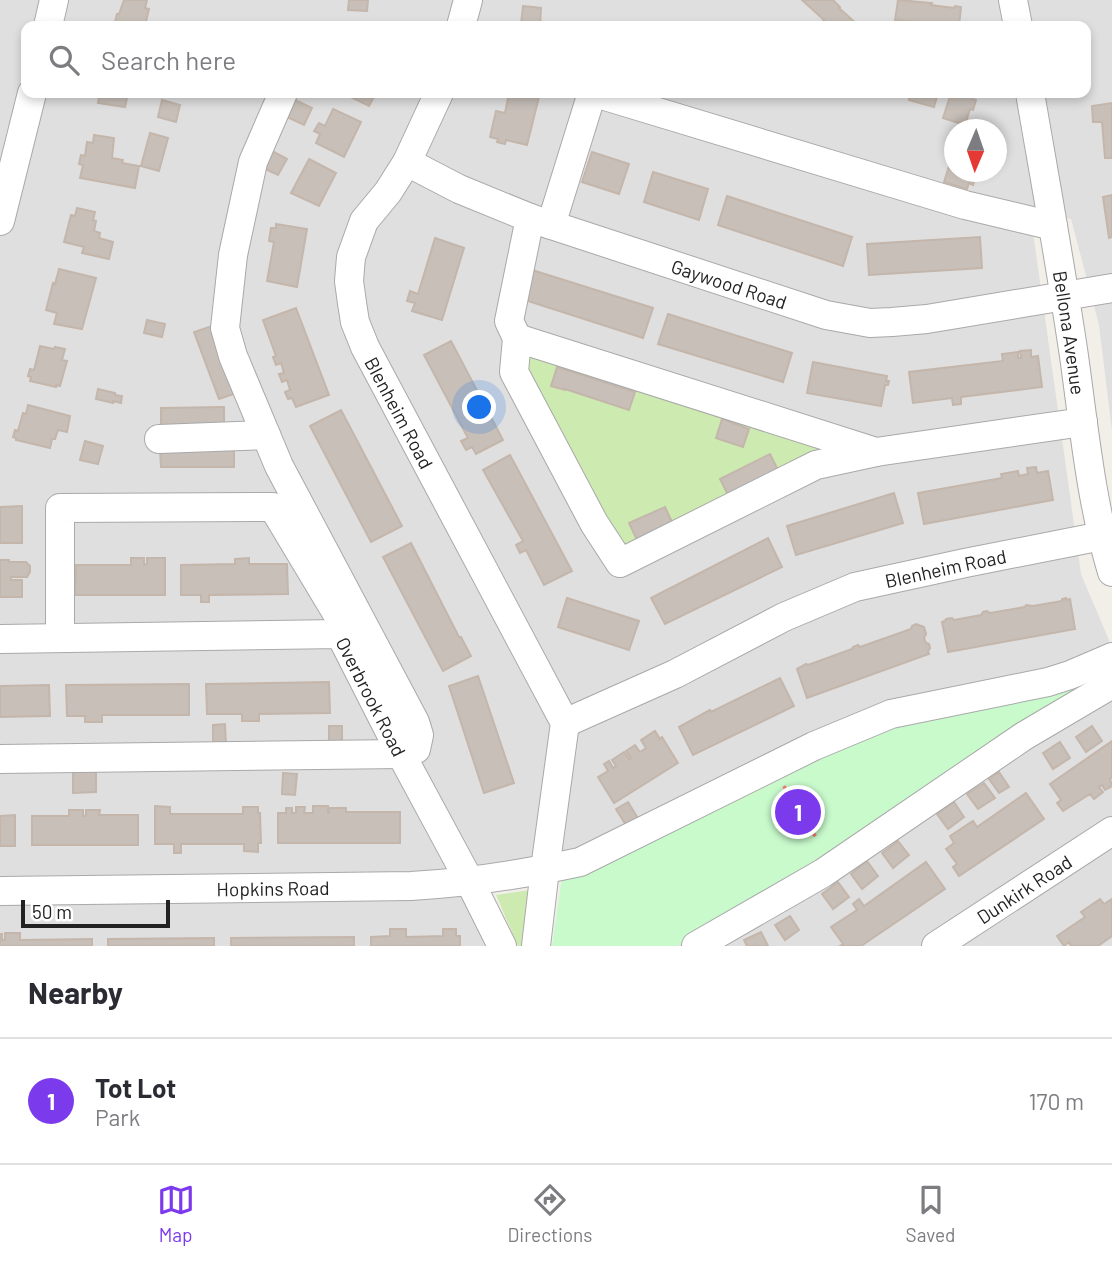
<!DOCTYPE html>
<style>
:root{--surface:#fff;--page:#f7f7f7;--text:#2b2b33;--muted:#7c7c81;--line:#e1e1e2;--accent:#7c3aed}
body{margin:0;font-family:Barlow,sans-serif;background:var(--page);color:var(--text)}
.compass{position:absolute;left:944px;top:119px;width:63px;height:63px;border-radius:50%;background:var(--surface);box-shadow:0 4px 10px #0003;rotate:182deg}
.scale{position:absolute;left:21px;bottom:18px;width:149px;box-sizing:border-box;padding-left:7px;border:4px solid #222;border-top:0;font-size:19px;line-height:24px;white-space:nowrap;color:#222;-webkit-text-stroke:5px #fff;paint-order:stroke}
.you{position:absolute;left:480px;top:408px;width:24px;height:24px;margin:-18px;border:5px solid #fff;border-radius:50%;background:#1a73e8;box-shadow:0 0 0 10px #1a73e833}
.badge{display:grid;place-items:center;width:46px;height:46px;border-radius:50%;background:var(--accent);color:#fff;font-size:23px;font-weight:700}
.pin{position:absolute;translate:-50% -50%;border:4px solid #fff;box-shadow:0 2px 7px #0006}
.list{margin:0;padding:0;list-style:none}
h2{display:flex;justify-content:space-between;align-items:center;height:91px;margin:0;padding:0 28px;font-size:30px}
h2 small{font-size:23px;font-weight:400;color:var(--muted)}
.list li{display:grid;grid-template-columns:46px 1fr auto;gap:21px;align-items:center;box-sizing:border-box;height:126px;padding:0 28px;border-top:2px solid var(--line)}
.list b{display:block;font-size:26px;white-space:nowrap}
.list p{margin:0;font-size:23px;white-space:nowrap;color:var(--muted)}
.list em{font-size:23px;font-style:normal;color:var(--muted)}
.icon{flex:none;width:38px;height:38px;fill:none;stroke:currentColor;stroke-width:2;stroke-linecap:round;stroke-linejoin:round}
.map{position:relative;flex:none;width:1112px;height:946px;overflow:hidden}
.search{position:absolute;background:var(--surface);box-shadow:0 4px 10px #0003;left:21px;right:21px;top:21px;height:77px;display:flex;align-items:center;gap:18px;box-sizing:border-box;padding:0 24px;border-radius:14px;color:var(--muted);font-size:26px}
.sheet{height:217px;background:var(--surface)}
nav{display:flex;justify-content:space-around;align-items:center;box-sizing:border-box;height:98px;border-top:2px solid var(--line);background:var(--surface);font-size:19px;color:var(--muted)}
nav a{display:grid;justify-items:center;gap:4px}
nav .on{color:var(--accent)}
.map>svg:first-child{display:block}
.residential{fill:#e0dfdf;fill-rule:evenodd}
.grass{fill:#cdebb0}
.park{fill:#c8facc}
.building{fill:#c7bfb8;stroke:#c4b6ab;stroke-width:2}
.lines{fill:none;stroke-linecap:round;stroke-linejoin:round}
.minor-casing{stroke:#a9a9a9;stroke-width:30}
.path{stroke:#fa8072;stroke-width:3.5;stroke-dasharray:3.5 3.5;stroke-linecap:butt}
.minor{stroke:#fff;stroke-width:28}
.labels{text-anchor:middle;dominant-baseline:central;stroke-width:5;stroke-linejoin:round;paint-order:stroke}
.street-label{font-size:19px;fill:#222;stroke:#fff}
</style>
<div class="map">
<svg width="1112" height="946" viewBox="0 0 1112 946">
<rect width="100%" height="100%" fill="#f2efe9"/>
<path class="residential" d="M0,0H1112V431L1099,325L1071,219L1030,211L1081,574L1111,645L1069,666L916,695L465,903L486,946H0ZM26,26H1086V93H26ZM954,130H996V172H954Z
M1112,692V946H677L781,892Z"/>
<path class="grass" d="M526,353L834,449L624,549L525,369Z
M530,890L525,946H518L496,895Z"/>
<path class="park" d="M1098,680L781,892L677,946H552L562,877L869,730Z"/>
<path class="building" d="M124,0H147L145,8L149,9L145,26H116L117,22H115L117,14H119Z
M349,0H368L367,11L348,10Z
M802,0H833L840,7L839,8L859,26H818L824,20Z
M898,0L932,3L931,5L954,8L955,6L961,7L959,26H929L930,23L895,20Z
M523,6L541,8L540,26L521,24Z
M100,93H128L125,107L98,103Z
M343,93H376L369,106Z
M509,93H540L527,145L506,140L505,144L497,142L498,139L490,137L496,111L505,113Z
M911,93H938L934,107L909,100Z
M951,93H975L972,99L976,100L973,110L970,109L965,125L943,118Z
M162,100L180,105L176,122L158,117Z
M295,100L312,108L304,125L287,117Z
M1112,103V158H1105L1102,122H1093L1092,106Z
M333,109L361,122L344,157L316,143L320,134L314,131L319,123L325,126Z
M150,133L168,138L159,171L141,166Z
M94,135L114,138L112,158L123,160L122,163L139,166L135,188L80,178L83,165L79,164L81,155L85,156L87,142L93,143Z
M270,150L287,159L278,175L261,167Z
M954,150V172H975L974,175L976,176L973,185L969,183L967,189L944,182Z
M592,152L629,164L619,194L582,182Z
M309,159L336,173L319,206L291,193Z
M653,172L708,189L699,220L644,202Z
M1112,195V237L1109,238L1103,197Z
M727,196L852,237L843,266L718,225Z
M77,208L95,212L93,220L96,221L94,231L100,233L99,238L113,242L109,259L82,253L84,247L64,242L71,215L75,216Z
M276,224L307,229L297,287L267,281L274,242L269,241L271,228H276Z
M980,237L982,268L869,275L867,244Z
M435,238L464,248L442,320L412,311L415,303L407,301L410,291L418,294Z
M59,269L96,278L82,329L54,324L57,313L46,310L53,283L55,284Z
M529,269L653,308L643,338L519,298Z
M296,308L329,395L296,407L292,398L288,399L285,392L290,390L287,380L282,382L279,374L284,373L281,363L276,365L273,357L276,356L263,320Z
M668,314L792,353L783,382L658,344Z
M147,320L165,324L162,337L144,333Z
M212,326L237,393L219,399L194,332Z
M451,341L503,440L476,454L472,447L466,450L461,441L468,438L424,355Z
M40,346L54,349L55,347L65,349L62,360L67,361L60,386L56,385V387L30,381L31,377L28,376L30,369L34,370Z
M1031,350V357L1038,356L1042,387L961,397V404L953,405L952,398L913,403L909,372L1003,361L1002,354L1018,352V358H1021L1020,351Z
M813,362L887,376L886,381H889L888,385H885L881,406L807,393Z
M557,367L635,392L629,410L565,389V390L551,386Z
M98,389L115,393V395L122,396L121,403L113,401V403L96,399Z
M28,405L70,416L67,432L58,430L55,439H52L50,448L16,440V438L13,437L15,430L18,431L23,413L26,414Z
M224,407V426L161,427V408Z
M341,410L402,526L371,542L310,426Z
M722,419L749,429L743,447L716,438Z
M85,441L103,446L98,464L80,460Z
M160,449H234V467H161Z
M770,454L779,472L729,497L720,479Z
M510,455L572,571L544,585L526,550L520,553L516,545L523,541L483,470Z
M1036,467L1037,473L1048,471L1053,500L924,524L918,493L1002,478L1001,474L1018,471L1019,476L1028,474L1027,468Z
M894,493L903,523L796,555L787,526Z
M22,506V543H0V507Z
M665,507L673,524L637,540L629,523Z
M768,538L782,567L665,624L651,598Z
M411,543L459,637H461L471,656L443,671L383,557Z
M131,558H144V565L147,564V558H165V595H75L76,565H131Z
M249,558V564H287L288,594L209,595V602H201V595H181V565L235,564V559Z
M0,560H9V562H26L30,566V572L27,577H11V580H22V597H0Z
M567,598L639,621L629,650L558,627Z
M1066,598V600L1070,599L1075,629L948,652L942,622L945,621L946,619L952,618L954,620L981,615L983,612L987,611L990,613L1025,607L1026,605L1033,606L1062,601V599Z
M916,624L924,627L926,634L924,638L926,643L929,644L930,648L928,651L929,654L807,698L797,669L806,664L808,665L852,649L853,647L858,645L860,647L911,629L912,626Z
M478,676L514,783L484,793L449,686Z
M780,678L794,706L693,755L679,727L710,710L711,712Z
M329,682L330,713L259,714V721H242V714H207L206,684Z
M189,684V715H102V722H85V716H67L66,685Z
M49,685L50,716L0,717V686Z
M225,724L226,745H213V725Z
M329,726H342V745H329Z
M1092,726L1102,741L1086,752L1076,737Z
M655,731L660,739L662,737L678,763L614,803L598,777L608,771L604,764L609,761L613,768L616,766L612,760L624,752L629,759L631,758L626,751L635,745L640,752L646,748L641,740Z
M1112,741V778L1110,779L1112,786L1105,790L1102,785L1099,787L1103,792L1094,799L1090,794L1063,811L1057,803L1061,800L1050,784Z
M1060,742L1070,758L1053,769L1043,753Z
M73,772H96V792L73,793Z
M999,772L1009,787L999,793L989,779Z
M283,773L297,774L295,795L282,794Z
M984,783L995,798L978,809L967,794Z
M1026,793L1044,819L959,876L953,867L957,864L946,849L954,843L950,836L973,821L977,827Z
M628,802L639,820L627,827L616,809Z
M954,802L964,817L948,829L937,814Z
M155,806L170,807V814H243V807H258V813H260L261,843H258V852L244,851V844H181V853H174V844H155Z
M313,806H328V813H329V808H346V812H400V843H278V813H286V808H292V813H296V807H305L304,813H313Z
M69,810H83V816H86V810H100L99,815H138V845H32V816H69Z
M15,815V846H0V816Z
M898,841L909,855L893,868L882,853Z
M867,861L878,876L862,889L851,874Z
M926,862L945,889L861,946H840L843,944L831,927L857,910L853,904L859,899L864,906Z
M838,882L849,897L833,909L822,894Z
M1100,899L1104,904L1112,899V936L1098,946H1071L1069,942L1064,946L1057,936L1085,917L1081,912Z
M790,916L799,930L785,940L775,925Z
M390,929H406V937L443,936V929H456V936H460V946H371V937L390,936Z
M761,932L768,946H747L744,940Z
M5,933H20V940L92,939V946H0V934H2V940H5Z
M354,937V946H231V938Z
M214,938V946H108V939Z"/>
<g class="lines">
<g class="minor-casing">
<g id="minor">
<path d="M1013,0L1018,26"/>
<path d="M48,26L54,0"/>
<path d="M461,26L468,0"/>
<path id="s1" d="M439,93L407,162L388,192L364,221L351,257L349,281L352,303L355,322L365,347L565,723L545,869L536,946"/>
<path d="M595,93L965,205L1053,226"/>
<path id="s2" d="M1030,93C1045,180 1061,268 1074,356C1084,428 1091,502 1112,572"/>
<path id="s3" d="M407,162L459,189L530,218L826,315L870,323L892,322L927,319L1112,288"/>
<path d="M0,221L32,93"/>
<path d="M551,225L592,93"/>
<path d="M517,338L876,452L816,465L620,563L594,523L514,372Z"/>
<path d="M517,338L509,321L530,218"/>
<path d="M159,439L266,435"/>
<path d="M876,452L1083,422"/>
<path d="M60,638V508L273,507L339,617"/>
<path id="s4" d="M0,639L340,634L401,754L470,882L502,946"/>
<path id="s5" d="M565,723L675,674L784,617L855,587L965,563L1102,536"/>
<path d="M0,759L401,754L416,749L419,735L415,722L279,466L233,356L225,328L233,255L253,162L283,93"/>
<path id="s6" d="M0,891L411,886C468,883 524,874 580,862L814,746L891,714L1048,682L1070,675L1112,657"/>
<path d="M696,946L823,873L1024,736L1112,684"/>
<path id="s7" d="M936,946L1112,831"/>
</g>
</g>
<path class="path" d="M784,786L793,805L816,837"/>
<use href="#minor" class="minor"/>
</g>
<g class="labels">
<g class="street-label">
<text stroke="none"><textPath href="#s3" startOffset="345">Gaywood Road</textPath></text>
<text stroke="none"><textPath href="#s2" startOffset="243">Bellona Avenue</textPath></text>
<text stroke="none"><textPath href="#s1" startOffset="354">Blenheim Road</textPath></text>
<text stroke="none"><textPath href="#s5" startOffset="413">Blenheim Road</textPath></text>
<text stroke="none"><textPath href="#s4" startOffset="410">Overbrook Road</textPath></text>
<text stroke="none"><textPath href="#s6" startOffset="273">Hopkins Road</textPath></text>
<text stroke="none"><textPath href="#s7" startOffset="105">Dunkirk Road</textPath></text>
</g>
</g>
</svg>
<svg class="compass" viewBox="-18 -18 36 36"><path d="M0-13l5 13h-10z" fill="#e53935"/><path d="M0 13l5-13h-10z" fill="#7c7c81"/></svg>
<div class="scale">50 m</div>
<div class="you"></div>
<div class="pin badge" style="left:798px;top:812px">1</div>
<div class="search"><svg class="icon" aria-label="search" viewBox="0 0 24 24"><circle cx="10" cy="10" r="6"/><path d="M15 15l6 6"/></svg>Search here</div>
</div>
<section class="sheet">
<h2>Nearby<small></small></h2>
<ul class="list">
<li><span class="badge">1</span><div><b>Tot Lot</b><p>Park</p></div><em>170 m</em></li>
</ul>
</section>
<nav>
<a class="on"><svg class="icon" aria-label="map" viewBox="0 0 24 24"><path d="M3 6l6-2 6 2 6-2v14l-6 2-6-2-6 2zM9 4v14M15 6v14"/></svg>Map</a>
<a><svg class="icon" aria-label="directions" viewBox="0 0 24 24"><path d="M12 3l9 9-9 9-9-9zM9 14v-3h6M13 9l2 2-2 2"/></svg>Directions</a>
<a><svg class="icon" aria-label="saved" viewBox="0 0 24 24"><path d="M7 4h10v16l-5-4-5 4z"/></svg>Saved</a>
</nav>
